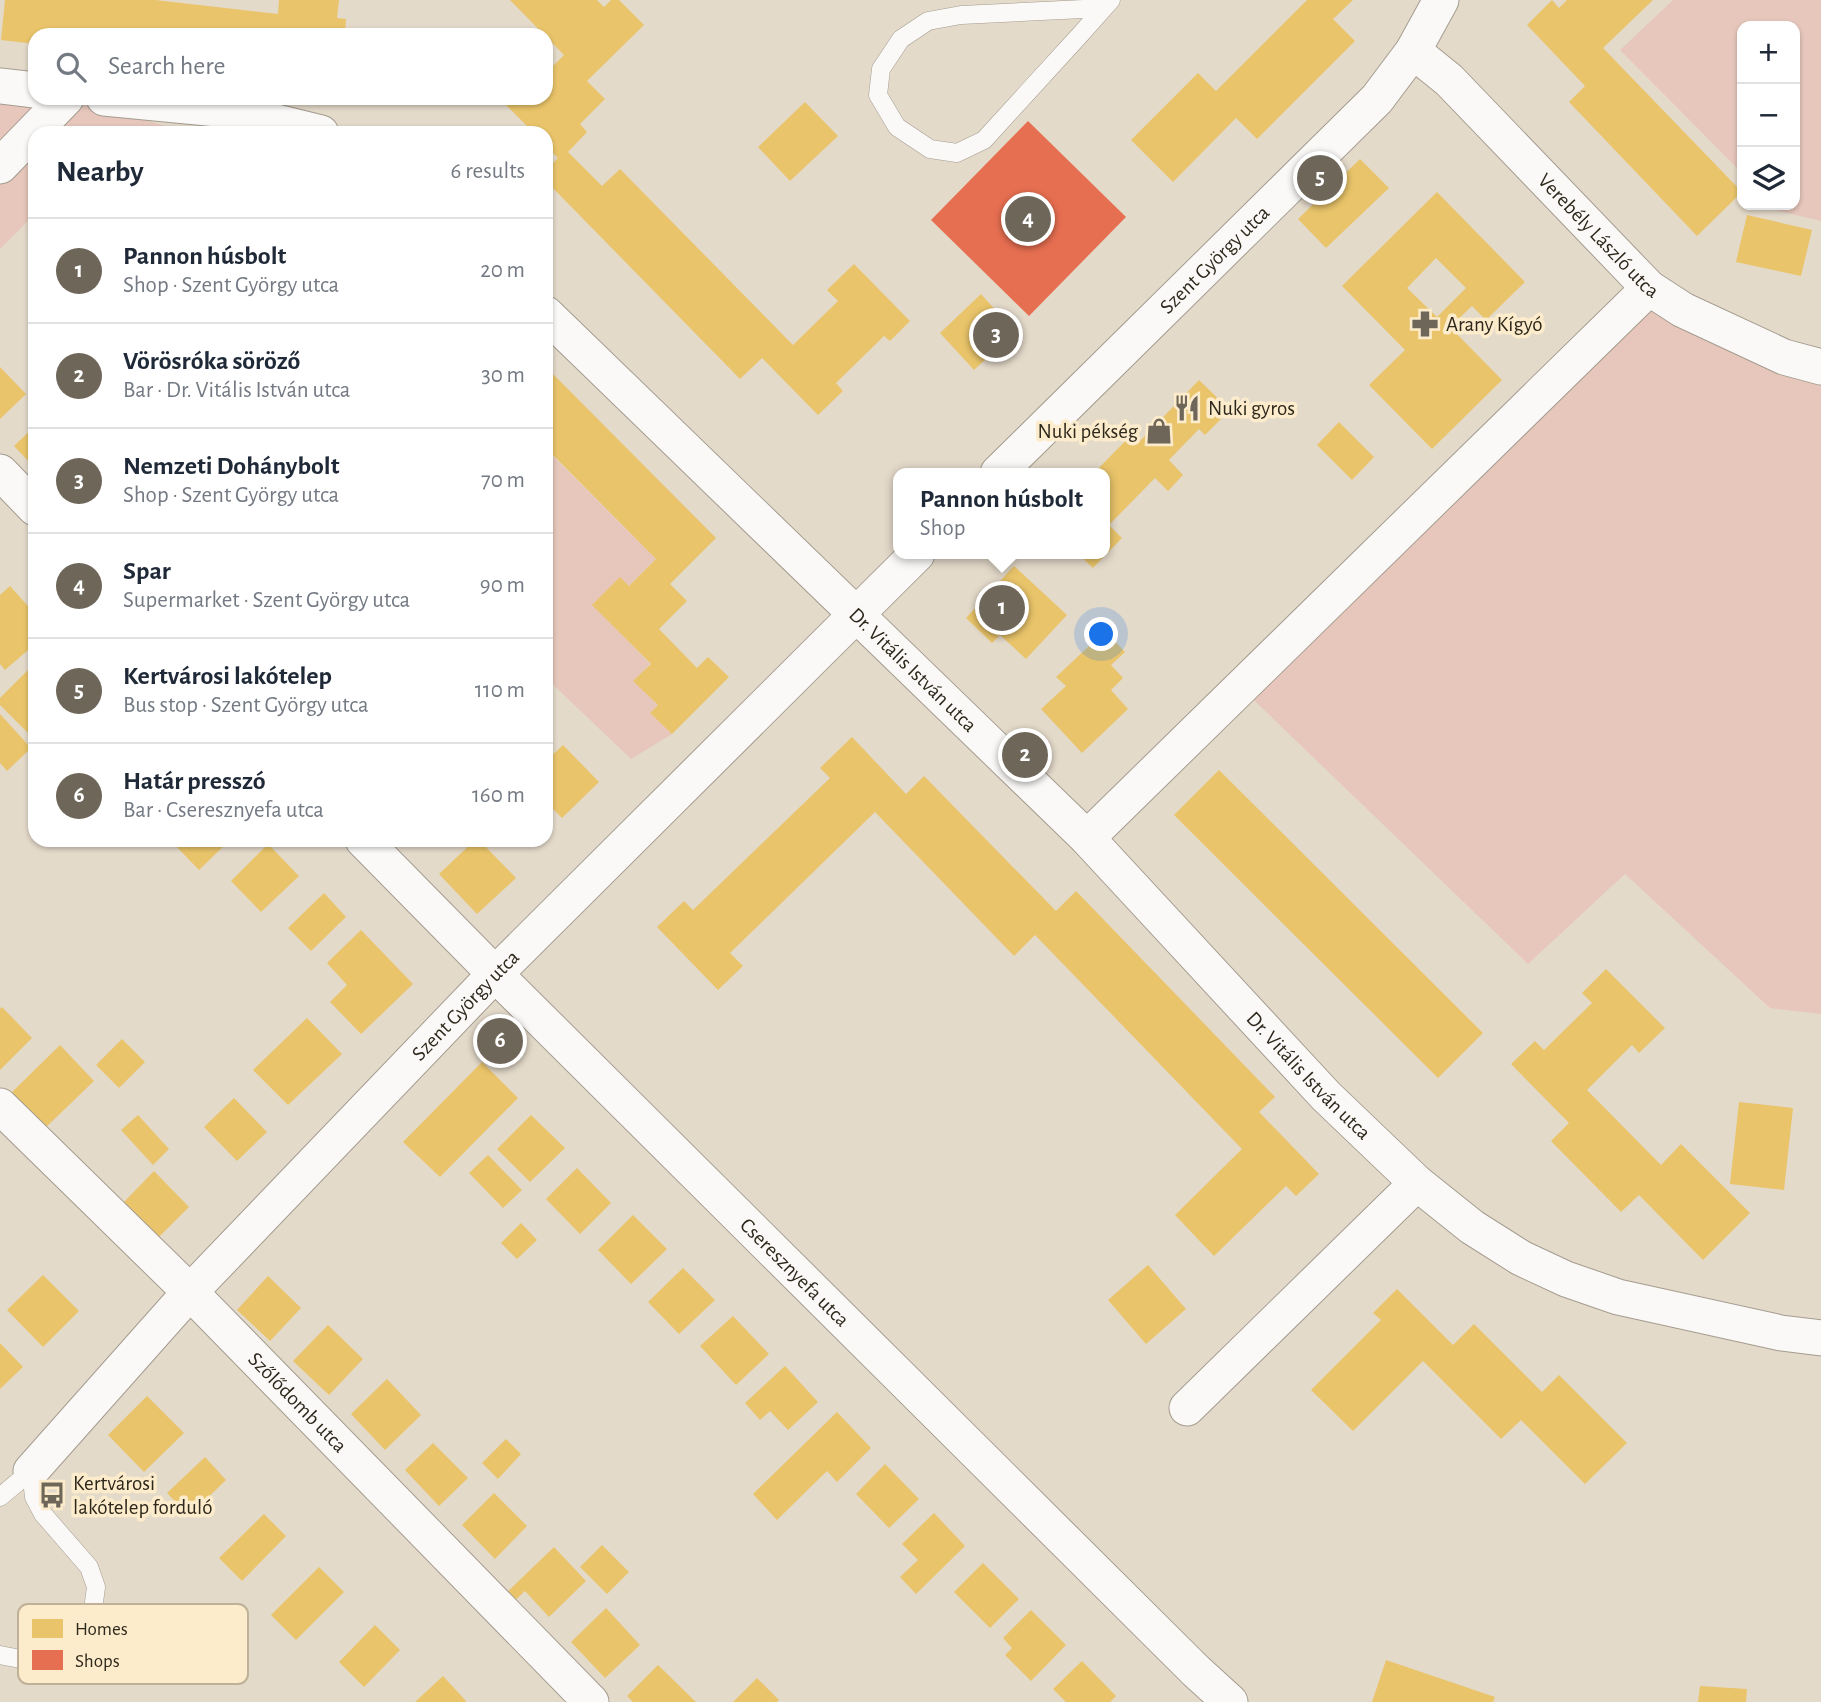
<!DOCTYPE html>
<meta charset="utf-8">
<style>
:root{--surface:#fff;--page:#f6f6f7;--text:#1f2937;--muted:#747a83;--line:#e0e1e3;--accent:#6e6659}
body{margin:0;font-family:"Alegreya Sans",sans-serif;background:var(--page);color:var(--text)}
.controls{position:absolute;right:21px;top:21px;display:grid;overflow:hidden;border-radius:14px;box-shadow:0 2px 5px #0004}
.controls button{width:63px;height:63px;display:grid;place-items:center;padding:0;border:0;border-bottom:2px solid var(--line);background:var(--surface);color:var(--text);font:35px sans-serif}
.you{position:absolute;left:1102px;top:635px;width:24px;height:24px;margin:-18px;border:5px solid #fff;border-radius:50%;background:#1a73e8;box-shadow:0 0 0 10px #1a73e833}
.badge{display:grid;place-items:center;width:46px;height:46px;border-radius:50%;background:var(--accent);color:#fff;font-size:23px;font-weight:700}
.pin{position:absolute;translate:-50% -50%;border:4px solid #fff;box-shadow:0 2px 7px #0006}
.popup{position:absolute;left:893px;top:468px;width:217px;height:91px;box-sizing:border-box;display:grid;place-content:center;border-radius:14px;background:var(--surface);filter:drop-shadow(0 2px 5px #0005);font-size:23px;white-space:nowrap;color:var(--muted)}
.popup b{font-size:26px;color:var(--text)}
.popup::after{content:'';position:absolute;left:50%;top:100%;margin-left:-14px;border:14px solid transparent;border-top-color:var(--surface)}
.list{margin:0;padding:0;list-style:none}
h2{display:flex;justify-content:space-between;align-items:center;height:91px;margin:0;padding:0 28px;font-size:30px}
h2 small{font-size:23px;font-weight:400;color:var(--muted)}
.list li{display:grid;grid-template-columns:46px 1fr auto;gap:21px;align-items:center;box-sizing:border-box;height:105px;padding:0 28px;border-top:2px solid var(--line)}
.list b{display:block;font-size:26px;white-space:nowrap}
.list p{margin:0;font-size:23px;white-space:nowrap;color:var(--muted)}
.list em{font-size:23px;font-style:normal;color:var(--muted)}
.icon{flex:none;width:38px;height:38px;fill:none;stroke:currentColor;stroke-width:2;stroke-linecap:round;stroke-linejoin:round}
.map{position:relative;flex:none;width:1821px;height:1702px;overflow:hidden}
.search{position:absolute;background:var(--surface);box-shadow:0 2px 5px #0004;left:28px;top:28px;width:525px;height:77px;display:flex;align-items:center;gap:18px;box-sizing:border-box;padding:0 24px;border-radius:21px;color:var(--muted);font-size:26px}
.panel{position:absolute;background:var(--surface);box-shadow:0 2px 5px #0004;left:28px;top:126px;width:525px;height:721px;border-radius:21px}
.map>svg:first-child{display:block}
.green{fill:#e7c7bb}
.homes{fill:#e9c46a;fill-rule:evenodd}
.shops{fill:#e76f51}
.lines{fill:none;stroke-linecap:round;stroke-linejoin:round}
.lane-casing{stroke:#a49c90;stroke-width:19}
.street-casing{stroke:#a49c90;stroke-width:37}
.lane{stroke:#fbf9f7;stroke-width:18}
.street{stroke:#fbf9f7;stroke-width:35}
.labels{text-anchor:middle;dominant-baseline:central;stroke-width:7;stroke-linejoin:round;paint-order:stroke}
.street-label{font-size:21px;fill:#2e281c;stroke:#fceccc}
.poi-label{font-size:21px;fill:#2e281c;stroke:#fceccc;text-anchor:start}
.key{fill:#fceccc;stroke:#beb197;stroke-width:2}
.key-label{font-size:19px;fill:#2e281c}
</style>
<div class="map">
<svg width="1821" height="1702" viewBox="0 0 1821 1702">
<rect width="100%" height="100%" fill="#e4daca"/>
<path class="green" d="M1673,0H1821V221L1754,205H1795V26H1742V173L1620,50Z
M0,86L80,98L186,133H35V214L0,249Z
M1650,269L1741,333L1821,362V1014L1770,1008L1625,874L1528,964L1235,682Z
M546,449L656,559L629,586L620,578L593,605L650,664L634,681L658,705L650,713L672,734L631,759L546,678Z"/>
<path class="homes" d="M5,0H155L278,14L279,0H339L337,18L346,19L345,35H35V44L1,40Z
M510,0H597L604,7L611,0H619L644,25L587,81L605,99L580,124L587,132L568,152L602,186L620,169L793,345L838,301L827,290L854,264L910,321L890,341L884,336L836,383L843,391L818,415L762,358L740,379L546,181V170L558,158L546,146V133H534L501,100L503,98H546V73L564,55Z
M1307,0H1353L1333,19L1355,41L1257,139L1236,118L1173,182L1131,140L1198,73L1216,91Z
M1552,0L1559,8L1567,0H1653L1603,48L1742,192L1697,236L1569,102L1585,86L1527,25Z
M805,102L838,136L790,181L758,147Z
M1360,159L1389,188L1326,248L1298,219Z
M1437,192L1525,282L1486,320L1472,306L1450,327L1502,380L1432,449L1369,385L1405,350L1342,286ZM1436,258L1466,288L1437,317L1407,288Z
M1747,215L1812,230L1801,276L1736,262Z
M981,294L1015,332L974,370L940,333Z
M0,367L26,394L0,419Z
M546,367L716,538L670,584L687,601L659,629L697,668L708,657L729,677L672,734L650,713L658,705L633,681L651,664L592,605L620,577L629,586L656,559L546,448Z
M1199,380L1230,410L1205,435L1199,429L1169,460L1183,475L1168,491L1155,478L1109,525L1122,538L1093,568L1078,554H1105V473H1094L1134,432L1141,440Z
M1339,422L1374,457L1352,480L1317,445Z
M35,426V468L14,446Z
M1014,566L1067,615L1026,659L1000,635L992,643L966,618Z
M10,586L35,614V644L5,670L0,664V595Z
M1105,631L1125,652L1111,665L1123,678L1111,690L1128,709L1082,753L1041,709L1066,686L1056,677Z
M35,663V729L29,734L0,705V698Z
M0,714L31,748L7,771L0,763Z
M852,737L906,794L924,776L1056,911L1076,891L1275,1097L1259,1112L1319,1174L1296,1196L1286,1186L1214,1256L1175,1215L1242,1149L1035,935L1014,956L875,812L730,953L743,966L718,990L657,927L684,901L693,910L830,778L820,768Z
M563,745L599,782L562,818L546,802V761Z
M1219,770L1483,1033L1438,1078L1174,815Z
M170,840H230L199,870Z
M475,840H479L516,878L477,914L439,874Z
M268,844L299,876L261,912L231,881Z
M324,893L346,917L311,951L288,928Z
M361,930L413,984L361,1034L330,1002L347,985L327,963Z
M1606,969L1665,1028L1639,1053L1632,1045L1587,1090L1661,1165L1681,1144L1750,1213L1703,1260L1639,1195L1621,1212L1551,1141L1569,1123L1511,1064L1535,1041L1544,1050L1592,1003L1582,993Z
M2,1007L32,1038L0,1070V1009Z
M307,1018L342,1054L288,1105L253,1070Z
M122,1039L145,1062L119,1088L96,1065Z
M60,1045L94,1081L41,1132L7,1097Z
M482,1062L518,1098L440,1177L403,1142Z
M234,1098L267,1132L237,1161L204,1127Z
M1739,1102L1793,1108L1784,1190L1730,1184Z
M138,1115L169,1149L153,1165L121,1130Z
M531,1115L565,1148L530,1182L497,1149Z
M488,1155L522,1190L503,1208L469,1173Z
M577,1168L611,1203L580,1234L546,1199Z
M154,1171L189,1207L156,1240L121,1205Z
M633,1215L667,1249L631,1284L598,1250Z
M521,1223L537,1240L517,1259L501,1243Z
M1148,1265L1186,1309L1146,1344L1108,1300Z
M683,1268L715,1300L679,1334L648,1302Z
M43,1275L79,1311L43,1347L7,1310Z
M268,1276L301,1308L270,1341L237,1310Z
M1397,1289L1453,1345L1474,1324L1542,1392L1559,1375L1627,1443L1585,1484L1521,1420L1501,1439L1423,1361L1353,1431L1311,1390L1381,1320L1373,1313Z
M733,1316L769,1354L736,1385L700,1346Z
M328,1325L363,1359L329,1395L293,1361Z
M0,1343L23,1367L0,1389Z
M785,1366L818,1402L788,1430L770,1411L760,1420L745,1403Z
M387,1379L421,1415L385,1450L351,1414Z
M147,1396L184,1433L144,1472L108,1435Z
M837,1412L871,1448L837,1482L827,1471L777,1520L753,1494Z
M506,1439L521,1454L498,1479L482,1463Z
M433,1443L468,1478L439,1506L405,1470Z
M205,1457L226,1480L189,1516L167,1493Z
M885,1464L919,1499L889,1528L856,1494Z
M494,1493L527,1526L495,1559L462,1525Z
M934,1513L965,1546L916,1594L900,1577L918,1560L902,1544Z
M264,1514L286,1536L242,1581L219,1558Z
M602,1545L629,1572L607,1594L580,1567Z
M554,1547L586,1581L549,1617L525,1591L508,1607L500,1599Z
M983,1563L1019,1599L990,1628L954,1592Z
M319,1567L344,1592L296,1640L271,1615Z
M606,1608L640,1645L605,1678L571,1642Z
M1031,1610L1066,1645L1031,1681L1005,1655L1012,1648L1003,1638Z
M375,1625L400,1650L364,1687L339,1662Z
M1386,1660L1495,1697L1493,1702H1372Z
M1082,1661L1116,1696L1110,1702H1066L1053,1689Z
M658,1665L696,1702H633L627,1696Z
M443,1676L466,1701L465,1702H415Z
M757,1678L779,1700L777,1702H733Z
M1700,1686L1747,1689L1746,1702H1698Z"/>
<path class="shops" d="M1028,121L1126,217L1029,316L931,220Z"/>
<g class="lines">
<g class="lane-casing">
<path id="lane" d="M1104,8L961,15L928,21L901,39L881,69L878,95L897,127L930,149L957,153L984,140L1079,36L1111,0
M0,1497L31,1471
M0,1655L31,1661L57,1651L78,1639L92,1617L96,1587L89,1567L43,1514L34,1497L31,1471"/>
</g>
<g class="street-casing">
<g id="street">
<path id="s1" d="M1413,51L1449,80L1649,288L1683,310L1784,357L1821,367"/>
<path d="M0,86L35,90"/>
<path d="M104,98L228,110L321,133"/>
<path d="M0,166L66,98"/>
<path id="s2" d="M546,314L1087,838L1326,1096L1417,1183L1472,1227L1521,1258L1566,1279L1618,1297L1781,1333L1821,1338"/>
<path d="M0,472L35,508"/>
<path id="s3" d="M998,473L1377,99L1413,51L1441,0"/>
<path d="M1087,838L1649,288"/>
<path id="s4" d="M363,840L495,974L1196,1671L1230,1702"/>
<path id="s5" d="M0,1106L190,1292L591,1702"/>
<path d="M1187,1408L1417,1183"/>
<path id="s6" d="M31,1471L190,1292L495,974L917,554"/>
</g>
</g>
<use href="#lane" class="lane"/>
<use href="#street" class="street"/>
</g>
<defs>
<g id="pharmacy-bare" transform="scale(2.1)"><path d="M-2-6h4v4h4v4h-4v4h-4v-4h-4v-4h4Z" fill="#6e6659" stroke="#fceccc" stroke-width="2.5" paint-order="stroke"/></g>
<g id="restaurant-bare" transform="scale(2.1)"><path d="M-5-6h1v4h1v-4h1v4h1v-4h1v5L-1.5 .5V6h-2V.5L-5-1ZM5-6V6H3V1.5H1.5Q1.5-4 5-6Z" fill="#6e6659" stroke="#fceccc" stroke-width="2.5" paint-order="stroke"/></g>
<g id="shop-bare" transform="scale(2.1)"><path d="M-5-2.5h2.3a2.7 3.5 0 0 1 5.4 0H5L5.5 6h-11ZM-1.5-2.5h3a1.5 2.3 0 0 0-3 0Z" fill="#6e6659" stroke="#fceccc" stroke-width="2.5" paint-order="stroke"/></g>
<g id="bus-bare" transform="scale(2.1)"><path d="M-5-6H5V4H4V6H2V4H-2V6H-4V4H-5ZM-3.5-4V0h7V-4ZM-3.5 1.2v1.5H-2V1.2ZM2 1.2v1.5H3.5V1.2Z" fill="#6e6659" stroke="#fceccc" stroke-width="2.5" paint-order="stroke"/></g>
</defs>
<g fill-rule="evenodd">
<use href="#pharmacy-bare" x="1425" y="324"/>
<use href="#restaurant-bare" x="1187" y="408"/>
<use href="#shop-bare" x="1159" y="431"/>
<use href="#bus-bare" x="52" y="1495"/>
</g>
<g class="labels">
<g class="street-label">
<text stroke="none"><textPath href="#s1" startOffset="262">Verebély László utca</textPath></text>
<text stroke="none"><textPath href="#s3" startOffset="304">Szent György utca</textPath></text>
<text stroke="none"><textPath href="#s2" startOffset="511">Dr. Vitális István utca</textPath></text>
<text stroke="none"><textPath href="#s6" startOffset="637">Szent György utca</textPath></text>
<text stroke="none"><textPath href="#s2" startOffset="1078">Dr. Vitális István utca</textPath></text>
<text stroke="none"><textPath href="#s4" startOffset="611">Cseresznyefa utca</textPath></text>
<text stroke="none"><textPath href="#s5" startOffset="420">Szőlődomb utca</textPath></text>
</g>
<g class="poi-label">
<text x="1446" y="324">Arany Kígyó</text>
<text x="1208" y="408">Nuki gyros</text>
<text x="1138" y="431" text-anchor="end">Nuki pékség</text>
<text x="73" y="1483">Kertvárosi<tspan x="73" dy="24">lakótelep forduló</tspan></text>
</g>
</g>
<rect x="18" y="1604" width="230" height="80" rx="10" class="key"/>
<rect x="32" y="1619" width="31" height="19" fill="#e9c46a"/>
<rect x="32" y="1650" width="31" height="20" fill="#e76f51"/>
<g class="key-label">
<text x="75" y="1635">Homes</text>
<text x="75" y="1667">Shops</text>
</g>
</svg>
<div class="controls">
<button>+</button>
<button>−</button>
<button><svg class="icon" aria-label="layers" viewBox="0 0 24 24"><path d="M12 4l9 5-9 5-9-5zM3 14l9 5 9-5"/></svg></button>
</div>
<div class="you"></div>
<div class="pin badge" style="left:1002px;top:608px">1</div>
<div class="popup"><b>Pannon húsbolt</b>Shop</div>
<div class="pin badge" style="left:1025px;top:755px">2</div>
<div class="pin badge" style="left:996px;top:335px">3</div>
<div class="pin badge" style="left:1028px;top:219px">4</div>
<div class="pin badge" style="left:1320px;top:178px">5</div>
<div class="pin badge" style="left:500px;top:1041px">6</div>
<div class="search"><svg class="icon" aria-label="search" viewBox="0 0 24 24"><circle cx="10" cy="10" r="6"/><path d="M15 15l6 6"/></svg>Search here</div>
<section class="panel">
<h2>Nearby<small>6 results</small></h2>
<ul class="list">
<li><span class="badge">1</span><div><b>Pannon húsbolt</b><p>Shop · Szent György utca</p></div><em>20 m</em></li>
<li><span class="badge">2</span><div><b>Vörösróka söröző</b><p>Bar · Dr. Vitális István utca</p></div><em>30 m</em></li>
<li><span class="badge">3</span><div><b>Nemzeti Dohánybolt</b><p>Shop · Szent György utca</p></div><em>70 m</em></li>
<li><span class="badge">4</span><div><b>Spar</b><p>Supermarket · Szent György utca</p></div><em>90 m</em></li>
<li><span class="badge">5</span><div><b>Kertvárosi lakótelep</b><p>Bus stop · Szent György utca</p></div><em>110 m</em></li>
<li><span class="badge">6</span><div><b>Határ presszó</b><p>Bar · Cseresznyefa utca</p></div><em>160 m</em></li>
</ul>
</section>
</div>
